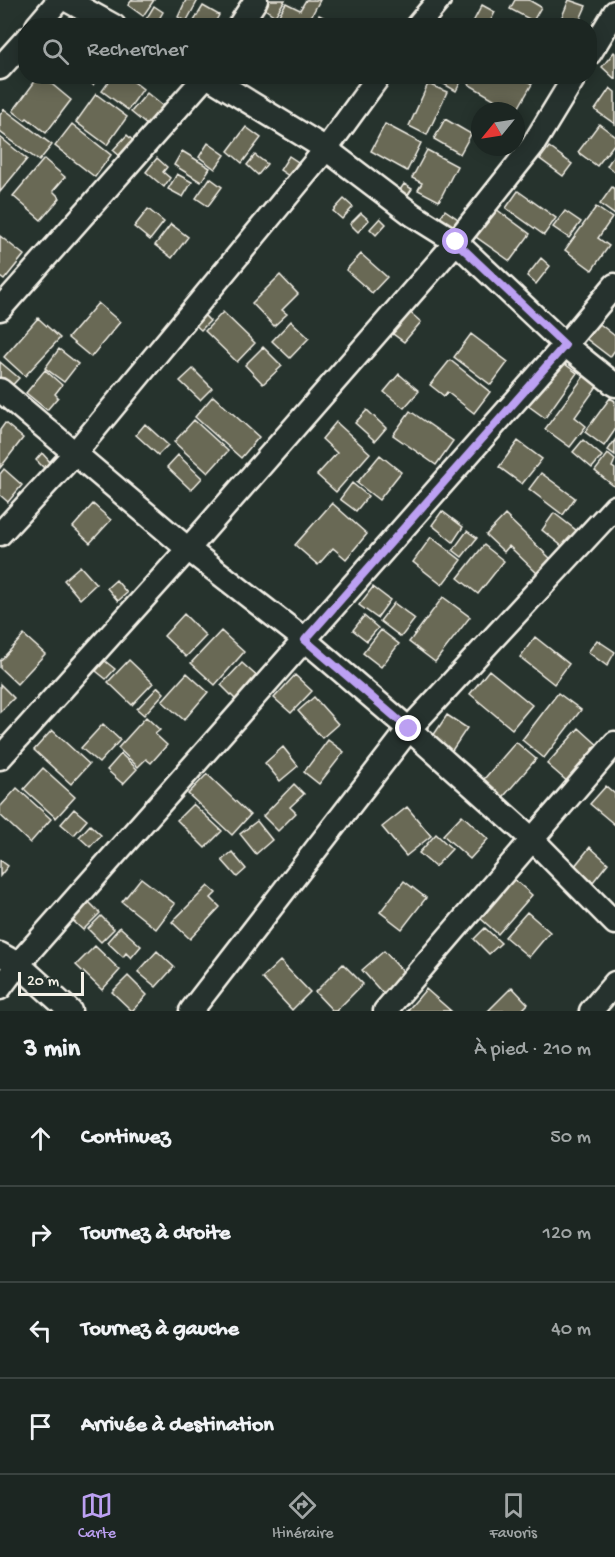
<!DOCTYPE html>
<html lang="fr">
<meta charset="utf-8">
<style>
:root{--surface:#1c2622;--page:#29322f;--text:#f1f3f6;--muted:#a0a5a5;--line:#3a4340;--accent:#bca0f2}
body{margin:0;font-family:"Gochi Hand",sans-serif;background:var(--page);color:var(--text)}
.compass{position:absolute;left:471px;top:102px;width:54px;height:54px;border-radius:50%;background:var(--surface);box-shadow:0 3px 15px #0003;rotate:240deg}
.scale{position:absolute;left:18px;bottom:15px;width:66px;box-sizing:border-box;padding-left:6px;border:3px solid #f4f1e8;border-top:0;font-size:16px;line-height:21px;white-space:nowrap;color:#f4f1e8;-webkit-text-stroke:4px #26332d;paint-order:stroke}
.stop{position:absolute;width:18px;height:18px;margin:-14px;border:4px solid #bca0f2;border-radius:50%;background:#fff}
.stop.end{background:#bca0f2;border-color:#fff;box-shadow:0 2px 6px #0008}
.list{margin:0;padding:0;list-style:none}
h2{display:flex;justify-content:space-between;align-items:center;height:78px;margin:0;padding:0 24px;font-size:26px}
h2 small{font-size:20px;font-weight:400;color:var(--muted)}
.list li{display:grid;grid-template-columns:39px 1fr auto;gap:18px;align-items:center;box-sizing:border-box;height:96px;padding:0 24px;border-top:2px solid var(--line)}
.list b{display:block;font-size:22px;white-space:nowrap}
.list em{font-size:20px;font-style:normal;color:var(--muted)}
.icon{flex:none;width:33px;height:33px;fill:none;stroke:currentColor;stroke-width:2;stroke-linecap:round;stroke-linejoin:round}
.map{position:relative;flex:none;width:615px;height:1011px;overflow:hidden}
.search{position:absolute;background:var(--surface);box-shadow:0 3px 15px #0003;left:18px;right:18px;top:18px;height:66px;display:flex;align-items:center;gap:15px;box-sizing:border-box;padding:0 21px;border-radius:24px;color:var(--muted);font-size:22px}
.sheet{height:462px;background:var(--surface)}
nav{display:flex;justify-content:space-around;align-items:center;box-sizing:border-box;height:84px;border-top:2px solid var(--line);background:var(--surface);font-size:16px;color:var(--muted)}
nav a{display:grid;justify-items:center;gap:3px}
nav .on{color:var(--accent)}
.map>svg:first-child{display:block}
.building{fill:#696954;stroke:#f4f1e8;stroke-width:1.5}
.lines{fill:none;stroke-linecap:round;stroke-linejoin:round}
.minor-casing{stroke:#f4f1e8;stroke-width:27}
.minor{stroke:#26332d;stroke-width:22}
.route{stroke:#bca0f2;stroke-width:8}
</style>
<div class="map">
<svg width="615" height="1011" viewBox="0 0 615 1011">
<rect width="100%" height="100%" fill="#26332d"/>
<filter id="ink" filterUnits="userSpaceOnUse"><feTurbulence type="fractalNoise" baseFrequency=".0167" numOctaves="2"/><feDisplacementMap in="SourceGraphic" scale="12" xChannelSelector="R" yChannelSelector="G"/><feConvolveMatrix kernelMatrix="1 2 1 2 8 2 1 2 1" color-interpolation-filters="sRGB"/></filter>
<g filter="url(#ink)">
<path class="building" d="M132,0H154L143,16L128,5Z
M186,0H198L186,22L178,17Z
M266,0H285L275,16L262,7Z
M306,0H320L306,26L273,25L286,3L300,10Z
M515,0H529L541,7L533,21L510,9Z
M569,0L586,6L577,26H558Z
M482,5L495,12L488,26H471Z
M154,6L163,12L155,26H142Z
M203,6L219,15L213,26H191Z
M319,15L339,25L338,26H314Z
M614,52L615,53V79L602,67Z
M39,76H42L71,100L46,133L27,118L25,120L13,111Z
M82,76H99L93,85Z
M113,76H126L143,89L128,110L102,91Z
M430,76H464L456,91Z
M472,76H519L532,84L516,112L468,84Z
M428,84L447,92L427,135L409,126Z
M610,88L615,92V124L595,110Z
M147,93L164,107L148,126L131,112Z
M96,94L127,117L107,145L76,122Z
M4,109L52,145L39,161L0,132V115Z
M445,119L471,134L460,154L434,139Z
M72,124L111,155L95,177L55,146Z
M385,124L421,143L407,171L371,151Z
M599,124L615,136V143L597,166L578,152Z
M246,127L261,138L242,163L228,151Z
M127,135L138,145L124,160L113,150Z
M0,137L27,159L0,192Z
M208,143L225,155L215,169L199,157Z
M549,147L572,164L563,176L540,159Z
M427,150L457,166L439,201L418,190L422,183L412,178Z
M182,151L210,168L201,182L174,165Z
M615,153V172L607,166Z
M255,155L267,164L258,175L247,165Z
M289,156L298,162L289,176L280,170Z
M157,158L167,167L163,172L170,178L164,187L146,172Z
M44,159L65,177L53,191L60,198L41,220L13,196Z
M177,174L192,182L183,197L168,189Z
M210,178L222,187L208,206L196,198Z
M404,184L412,189L404,201L396,196Z
M612,187L615,189V215L600,204Z
M518,191L556,218L544,235L506,208Z
M344,199L353,207L342,219L333,211Z
M596,207L612,218L598,238L609,246L592,270L565,250Z
M148,209L164,222L150,240L134,227Z
M496,209L530,234L510,261L476,237Z
M445,210L458,219L449,232L436,224Z
M565,211L581,222L569,238L553,227Z
M361,213L369,220L358,232L350,224Z
M380,218L386,224L376,235L370,229Z
M171,224L188,237L172,258L155,245Z
M0,236L24,255L4,280L0,277Z
M361,254L387,277L372,293L346,270Z
M541,258L550,266L536,284L527,276Z
M280,275L298,294L282,310L287,314L274,326L252,303Z
M98,303L120,322L91,357L68,338Z
M406,309L421,322L404,342L389,331Z
M200,311L210,321L201,330L191,321Z
M223,312L255,343L237,362L205,331Z
M38,318L60,338L25,376L4,357Z
M291,321L309,338L290,358L272,341Z
M596,321L615,336V350L610,357L584,337Z
M471,334L508,362L491,385L454,357Z
M263,347L282,366L263,384L245,365Z
M59,349L78,364L64,382L45,368Z
M558,359L577,373L545,418L526,404Z
M450,360L490,392L474,413L447,392L444,396L430,385Z
M0,362L19,378L7,391L0,385Z
M193,369L212,388L200,400L180,381Z
M45,370L62,385L55,394L58,397L47,410L26,393Z
M587,372L600,382L575,417L586,426L570,447L545,429Z
M399,374L419,391L404,408L384,392Z
M213,396L259,437L241,458L195,417Z
M610,398L615,401V430L604,446L585,432Z
M367,410L386,428L375,441L355,423Z
M410,411L453,441L436,465L393,435Z
M194,420L228,451L208,473L174,442Z
M336,422L370,453L336,492L317,475L337,453L322,439Z
M5,423L23,438L0,468V430Z
M145,424L168,445L158,455L136,435Z
M583,440L602,456L592,468L573,452Z
M615,440V455L608,450Z
M518,441L542,459L522,484L499,467Z
M42,453L51,463L45,469L36,460Z
M608,454L615,460L612,467L615,469V487L595,471Z
M178,455L202,478L191,490L167,467Z
M380,455L401,472L379,500L357,483Z
M4,469L22,485L8,502L0,495V474Z
M541,473L575,498L563,515L529,489Z
M352,483L368,496L356,511L340,499Z
M332,503L367,534L346,559L333,548L318,565L295,545Z
M93,504L111,520L90,543L73,527Z
M442,511L463,527L453,542L432,525Z
M554,513L581,534L568,551L542,530Z
M505,515L552,560L538,574L509,546L504,552L486,535Z
M467,531L477,538L462,557L453,550Z
M431,537L461,560L442,585L413,562Z
M484,545L504,561L478,594L458,578Z
M80,566L96,584L80,599L64,580Z
M116,580L127,593L118,601L107,588Z
M373,587L390,600L377,618L359,605Z
M443,597L470,617L435,662L409,642Z
M394,603L415,619L401,637L380,621Z
M184,614L206,636L186,657L164,636Z
M364,616L378,628L367,641L353,630Z
M381,630L399,644L381,667L363,653Z
M221,631L244,652L215,685L191,663Z
M24,635L45,654L17,684L0,668V661Z
M535,637L569,664L554,684L520,657Z
M597,640L615,652L607,666L588,652Z
M129,660L153,683L132,705L108,682Z
M105,661L115,669L106,679L96,671Z
M242,663L260,679L238,702L221,685Z
M489,670L532,705L512,729L470,694Z
M187,673L208,692L184,720L162,701Z
M295,675L312,691L291,713L274,698Z
M0,684L14,698L0,712Z
M158,687L164,693L144,715L137,709Z
M558,693L581,710L544,758L522,740Z
M314,697L338,724L322,738L298,711Z
M447,715L467,728L451,752L431,739Z
M146,717L160,730L155,734L167,745L151,763L146,759L138,767L118,748Z
M103,724L120,740L99,763L81,748Z
M579,728L600,747L569,783L547,764Z
M52,730L89,764L71,784L34,750Z
M328,740L344,752L319,784L304,772Z
M516,742L536,759L498,803L478,786Z
M283,747L298,766L280,781L265,763Z
M121,754L137,769L123,784L107,770Z
M43,768L75,797L56,818L24,789Z
M207,774L250,815L232,835L188,794Z
M294,784L304,794L290,807L296,813L278,831L263,816Z
M606,786L615,794V825L590,804Z
M17,788L51,819L30,843L0,815V807Z
M193,804L222,831L205,848L177,820Z
M407,807L431,836L406,856L382,827Z
M74,809L87,820L74,835L61,824Z
M462,815L488,839L470,859L443,835Z
M257,821L272,840L256,854L240,834Z
M90,825L101,835L90,847L79,837Z
M436,834L452,849L435,867L419,853Z
M590,847L608,863L593,882L574,867Z
M232,852L246,869L237,877L222,860Z
M0,860L8,866L0,876Z
M141,878L175,904L156,929L122,902Z
M514,879L532,895L498,934L480,918Z
M404,881L426,898L402,929L380,912Z
M208,886L216,893L211,898L220,907L190,939L172,922Z
M87,900L100,913L83,930L70,918Z
M527,912L550,932L529,957L505,937Z
M101,916L114,929L101,942L88,929Z
M120,927L141,946L131,958L126,953L123,957L107,942Z
M485,928L501,943L489,954L474,939Z
M95,946L120,970L102,990L76,965Z
M157,951L174,967L156,987L138,972Z
M384,951L407,976L385,996L362,970Z
M280,961L310,992L292,1010L262,978Z
M343,964L363,984L336,1011H333L315,992Z
M128,976L147,995L132,1011L112,992Z
M512,987L528,1004L521,1011H488Z
M426,989L451,1011H407Z"/>
<g class="lines">
<g class="minor-casing">
<path id="minor" d="M67,0L114,26
M37,26L59,0
M239,26L256,0
M417,26L439,0
M590,53L615,12
M0,68L26,39
M207,76L326,149L413,215L456,242L565,345L615,385
M0,309L206,76
M0,390L188,549L305,640L409,729L533,840L615,923
M0,534L75,453L326,149L379,76
M0,758L188,549L456,242L533,145L575,76
M0,954L18,964L70,1011
M0,988L18,964L565,345L615,285
M191,1011L409,729L615,507
M385,1011L615,743
M591,1011L615,983"/>
</g>
<use href="#minor" class="minor"/>
</g>
</g>
<g class="lines" filter="url(#ink)">
<path class="route" d="M409,729L305,640L565,345L456,242"/>
</g>
</svg>
<svg class="compass" viewBox="-18 -18 36 36"><path d="M0-13l5 13h-10z" fill="#e53935"/><path d="M0 13l5-13h-10z" fill="#a0a5a5"/></svg>
<div class="scale">20 m</div>
<div class="stop" style="left:456px;top:242px"></div>
<div class="stop end" style="left:409px;top:729px"></div>
<div class="search"><svg class="icon" aria-label="search" viewBox="0 0 24 24"><circle cx="10" cy="10" r="6"/><path d="M15 15l6 6"/></svg>Rechercher</div>
</div>
<section class="sheet">
<h2>3 min<small>À pied · 210 m</small></h2>
<ul class="list">
<li><svg class="icon" aria-label="ahead" viewBox="0 0 24 24"><path d="M12 20V5M6 11l6-6 6 6"/></svg><div><b>Continuez</b></div><em>50 m</em></li>
<li><svg class="icon" aria-label="right" viewBox="0 0 24 24"><path d="M7 20v-9h11M14 6l5 5-5 5"/></svg><div><b>Tournez à droite</b></div><em>120 m</em></li>
<li><svg class="icon" aria-label="left" viewBox="0 0 24 24"><path d="M17 20v-9H6M10 6l-5 5 5 5"/></svg><div><b>Tournez à gauche</b></div><em>40 m</em></li>
<li><svg class="icon" aria-label="arrive" viewBox="0 0 24 24"><path d="M6 21V4h12l-3 4 3 4H6"/></svg><div><b>Arrivée à destination</b></div></li>
</ul>
</section>
<nav>
<a class="on"><svg class="icon" aria-label="map" viewBox="0 0 24 24"><path d="M3 6l6-2 6 2 6-2v14l-6 2-6-2-6 2zM9 4v14M15 6v14"/></svg>Carte</a>
<a><svg class="icon" aria-label="directions" viewBox="0 0 24 24"><path d="M12 3l9 9-9 9-9-9zM9 14v-3h6M13 9l2 2-2 2"/></svg>Itinéraire</a>
<a><svg class="icon" aria-label="saved" viewBox="0 0 24 24"><path d="M7 4h10v16l-5-4-5 4z"/></svg>Favoris</a>
</nav>
